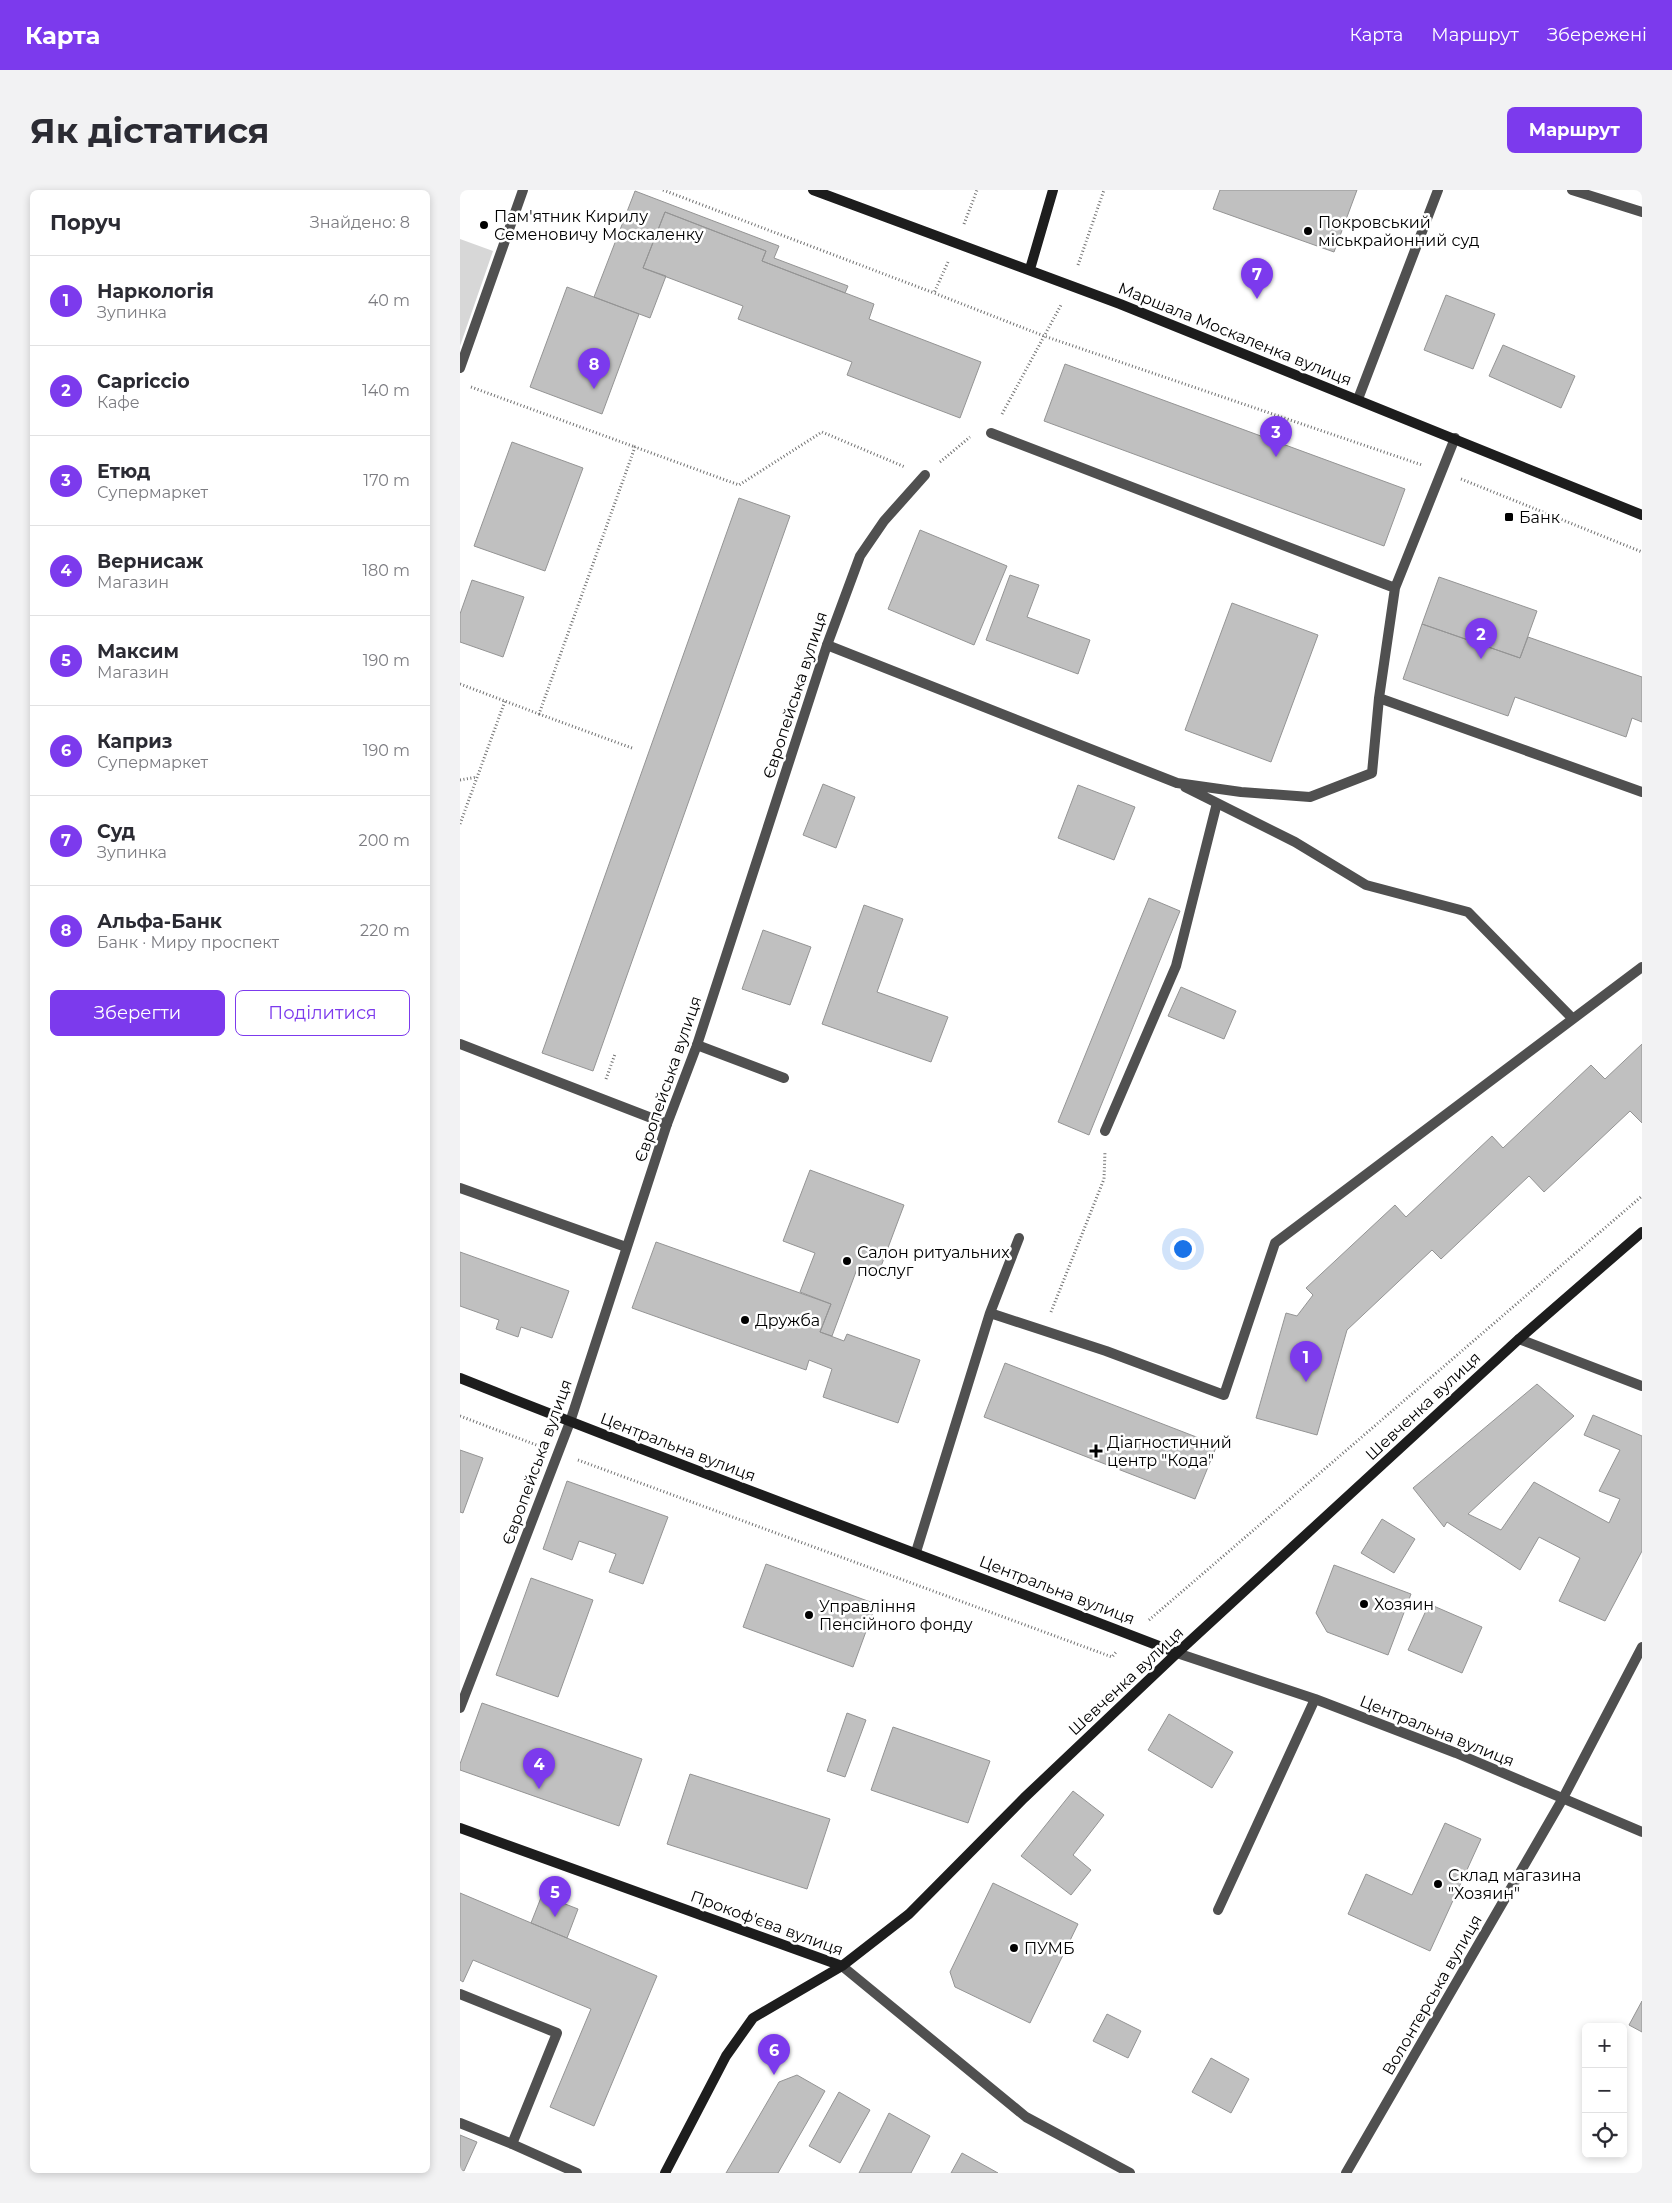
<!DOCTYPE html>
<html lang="uk">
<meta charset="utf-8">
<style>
:root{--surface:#fff;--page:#f2f2f3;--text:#2b2b33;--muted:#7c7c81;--line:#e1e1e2;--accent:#7c3aed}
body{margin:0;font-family:Montserrat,sans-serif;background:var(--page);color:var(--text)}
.controls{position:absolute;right:15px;bottom:15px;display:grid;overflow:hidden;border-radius:8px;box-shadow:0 2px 8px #0003}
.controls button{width:45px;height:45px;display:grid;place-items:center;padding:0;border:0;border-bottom:1px solid var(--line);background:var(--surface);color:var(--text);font:25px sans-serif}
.you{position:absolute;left:722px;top:1058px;width:18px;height:18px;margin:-12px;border:4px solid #fff;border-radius:50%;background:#1a73e8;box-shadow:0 0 0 8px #1a73e833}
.badge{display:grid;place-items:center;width:32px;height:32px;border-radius:50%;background:var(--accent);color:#fff;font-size:16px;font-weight:700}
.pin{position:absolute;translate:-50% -41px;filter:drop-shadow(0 1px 2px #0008)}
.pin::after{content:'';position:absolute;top:26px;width:18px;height:15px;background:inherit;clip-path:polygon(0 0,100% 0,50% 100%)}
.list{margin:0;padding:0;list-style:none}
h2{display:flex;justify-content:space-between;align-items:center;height:65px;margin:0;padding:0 20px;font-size:21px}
h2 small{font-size:16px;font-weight:400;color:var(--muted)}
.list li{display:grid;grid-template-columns:32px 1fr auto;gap:15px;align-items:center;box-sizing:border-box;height:90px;padding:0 20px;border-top:1px solid var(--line)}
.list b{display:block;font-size:19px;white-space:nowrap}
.list p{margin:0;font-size:16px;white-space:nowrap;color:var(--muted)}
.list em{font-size:16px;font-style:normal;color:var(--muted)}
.actions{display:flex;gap:10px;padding:15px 20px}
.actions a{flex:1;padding:11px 0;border:1px solid var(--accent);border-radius:8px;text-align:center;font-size:18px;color:var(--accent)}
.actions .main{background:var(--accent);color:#fff}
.icon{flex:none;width:28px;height:28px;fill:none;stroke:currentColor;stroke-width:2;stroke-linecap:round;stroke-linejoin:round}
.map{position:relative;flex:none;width:1182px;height:1983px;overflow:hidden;border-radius:8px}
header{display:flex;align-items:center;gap:30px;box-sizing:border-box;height:70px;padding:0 25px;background:var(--accent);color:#fff}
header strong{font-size:24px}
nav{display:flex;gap:28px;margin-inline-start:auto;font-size:18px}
.intro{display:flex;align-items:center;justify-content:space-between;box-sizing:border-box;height:120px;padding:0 30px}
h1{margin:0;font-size:35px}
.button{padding:12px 22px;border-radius:8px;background:var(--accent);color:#fff;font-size:18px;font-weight:700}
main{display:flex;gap:30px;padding:0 30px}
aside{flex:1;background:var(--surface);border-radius:8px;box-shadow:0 2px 8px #0003}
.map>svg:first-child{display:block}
.green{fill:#d7d7d7}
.building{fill:#c0c0c0;stroke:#949494}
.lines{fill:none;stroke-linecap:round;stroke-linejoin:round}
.path{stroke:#727272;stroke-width:3;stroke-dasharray:1 2.5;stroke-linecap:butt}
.lane{stroke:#505050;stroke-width:10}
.street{stroke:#505050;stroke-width:10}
.secondary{stroke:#1d1d1d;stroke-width:10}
.poi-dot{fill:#000;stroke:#fff;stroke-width:2}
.labels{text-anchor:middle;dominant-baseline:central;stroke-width:5;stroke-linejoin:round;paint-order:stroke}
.poi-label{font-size:16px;fill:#000;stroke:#fff;text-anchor:start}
.street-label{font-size:16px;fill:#000;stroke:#fff}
</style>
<header>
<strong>Карта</strong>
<nav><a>Карта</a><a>Маршрут</a><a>Збережені</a></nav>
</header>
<div class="intro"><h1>Як дістатися</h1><a class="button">Маршрут</a></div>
<main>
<aside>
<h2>Поруч<small>Знайдено: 8</small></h2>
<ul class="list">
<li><span class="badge">1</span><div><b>Наркологія</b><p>Зупинка</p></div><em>40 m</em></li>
<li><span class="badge">2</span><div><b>Capriccio</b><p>Кафе</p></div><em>140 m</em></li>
<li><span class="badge">3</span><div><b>Етюд</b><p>Супермаркет</p></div><em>170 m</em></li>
<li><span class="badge">4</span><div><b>Вернисаж</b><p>Магазин</p></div><em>180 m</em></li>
<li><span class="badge">5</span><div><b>Максим</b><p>Магазин</p></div><em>190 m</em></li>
<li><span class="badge">6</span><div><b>Каприз</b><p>Супермаркет</p></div><em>190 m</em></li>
<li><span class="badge">7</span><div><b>Суд</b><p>Зупинка</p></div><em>200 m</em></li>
<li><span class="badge">8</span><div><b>Альфа-Банк</b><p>Банк · Миру проспект</p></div><em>220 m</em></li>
</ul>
<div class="actions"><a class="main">Зберегти</a><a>Поділитися</a></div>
</aside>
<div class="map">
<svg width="1182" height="1983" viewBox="0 0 1182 1983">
<rect width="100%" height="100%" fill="#fff"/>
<path class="green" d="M0,49L33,61L0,156Z"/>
<path class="building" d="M760,0H897L874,62L753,19Z
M175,1L319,56L314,68L388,96L385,103L302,71L306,61L205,22L183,78L206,86L190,128L134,107Z
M205,22L306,61L302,71L414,114L409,129L521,172L500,228L387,185L392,172L278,129L283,116L183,78Z
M107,97L179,124L142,224L70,197Z
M986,105L1035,124L1013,179L964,160Z
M1043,155L1115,186L1101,218L1029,186Z
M605,174L945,299L924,356L584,231Z
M52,252L123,278L85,381L14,356Z
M279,308L330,326L133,881L82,863Z
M460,340L547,376L514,455L428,419Z
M550,385L579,395L567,427L630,450L618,484L526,450Z
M979,387L1077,421L1060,468L962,434Z
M12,390L64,407L43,467L0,452V424Z
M772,413L858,445L811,572L725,540Z
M962,434L1060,468L1068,447L1182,487V532L1172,528L1166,547L1055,507L1048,526L943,489Z
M363,594L395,607L376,658L343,645Z
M618,595L675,617L654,670L598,648Z
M689,708L720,721L629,945L598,932Z
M404,715L443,729L417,802L488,827L471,872L362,834Z
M303,740L351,757L330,815L282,799Z
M721,797L776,821L764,849L708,826Z
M1182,854V933L1170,921L1084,1002L1069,986L981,1069L972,1060L887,1140L857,1245L796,1228L826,1123L837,1126L853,1105L846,1098L935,1015L946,1027L1032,946L1043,958L1131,875L1145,889Z
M350,980L444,1015L417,1087L397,1079L372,1146L360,1142L371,1114L340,1102L355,1063L323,1051Z
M196,1052L371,1114L360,1142L384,1151L387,1144L460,1170L438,1233L363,1207L372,1179L349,1170L346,1180L172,1118Z
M0,1062L109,1101L92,1148L61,1137L58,1147L36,1139L39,1130L0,1116Z
M545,1173L757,1255L735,1309L524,1227Z
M1077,1194L1114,1226L1008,1324L1041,1340L1074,1292L1149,1333L1160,1309L1139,1301L1160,1260L1124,1245L1133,1225L1182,1246V1361L1145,1431L1099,1411L1120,1368L1079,1347L1060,1380L987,1332L984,1337L953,1298Z
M0,1260L23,1268L3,1323L0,1322Z
M107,1291L208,1327L183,1394L149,1382L156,1364L119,1351L112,1370L83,1359Z
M922,1329L955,1349L934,1383L901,1363Z
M306,1374L416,1414L393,1477L283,1437Z
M874,1375L951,1404L928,1465L867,1442L856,1423Z
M71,1388L133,1410L98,1507L36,1485Z
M969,1414L1022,1437L1002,1483L948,1460Z
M22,1513L182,1569L159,1636L0,1580V1574Z
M387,1523L406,1530L385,1587L367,1581Z
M709,1524L773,1562L752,1598L688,1560Z
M433,1537L530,1571L508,1633L411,1600Z
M230,1584L370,1629L347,1699L207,1654Z
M613,1601L644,1625L613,1665L631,1680L611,1705L561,1666Z
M985,1633L1021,1649L970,1761L888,1724L906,1684L952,1705Z
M533,1693L618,1734L570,1833L495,1797L490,1782Z
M0,1703L197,1786L134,1936L90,1917L131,1819L13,1770L3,1792L0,1790Z
M82,1705L118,1719L107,1748L71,1733Z
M1182,1811V1842L1169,1835Z
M647,1824L681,1841L668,1868L633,1851Z
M751,1868L789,1889L771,1923L732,1902Z
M337,1885L365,1901L318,1983H266L319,1892Z
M379,1902L410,1920L380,1973L349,1956Z
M429,1923L470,1946L451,1983H399Z
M0,1945L17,1952L4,1981L0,1979Z
M502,1963L538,1983H491Z"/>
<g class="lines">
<path class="path" d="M203,0L474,103
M504,34L517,0
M488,72L474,103L584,146L962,275
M618,75L644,0
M11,197L175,257
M542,224L601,115
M480,272L510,247
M1001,289L1182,362
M0,494L79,524L175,257L279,295L362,242L445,277
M79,524L172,558
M0,590L17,587
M0,634L45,511
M146,889L155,864
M591,1122L644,989L645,961
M0,1226L79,1256
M118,1270L652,1467L656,1462
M689,1430L1182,1006"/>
<path class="lane" d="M531,243L935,398L995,248
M935,398L919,508L1182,602
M367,455L717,593L781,602L850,607L912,583L919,508
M725,597L835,652L906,695L1008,722L1113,829
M0,854L207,934
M237,855L324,888
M645,941L716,776L757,613
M0,998L166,1057
M530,1123L646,1161L764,1205L815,1053L1182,777
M456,1362L530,1123L559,1048
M0,1804L97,1843L52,1954L117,1983
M0,1933L52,1954"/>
<path class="street" d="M1112,0L1182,22
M0,178L63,0
M898,209L978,0
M1059,1149L1182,1196
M717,1463L855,1509L996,1563L1182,1642
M0,1518L110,1232L207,934L237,855L367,455L400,366L424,331L465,285
M758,1720L855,1509
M382,1776L566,1927L670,1983
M886,1983L1102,1610L1182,1457"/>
<path class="secondary" d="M353,0L660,114L1182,325
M570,79L593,0
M0,1188C238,1283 479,1371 717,1463
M0,1638L382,1776
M205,1983L266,1866L293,1828L382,1776L449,1724L564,1608L717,1463L1059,1149L1182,1042"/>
</g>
<g class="poi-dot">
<circle cx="24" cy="35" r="5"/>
<circle cx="848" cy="41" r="5"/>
<rect x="1044" y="322" width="10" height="10" rx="2.5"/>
<circle cx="387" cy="1071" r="5"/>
<circle cx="285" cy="1130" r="5"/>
<path d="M633.5 1253.5h5v5h5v5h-5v5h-5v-5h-5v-5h5z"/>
<circle cx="904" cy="1414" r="5"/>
<circle cx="349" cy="1425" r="5"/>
<circle cx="978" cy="1694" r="5"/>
<circle cx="554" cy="1758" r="5"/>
</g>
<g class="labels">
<g class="poi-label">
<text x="34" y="26">Пам'ятник Кирилу<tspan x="34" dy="18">Семеновичу Москаленку</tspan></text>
<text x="858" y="32">Покровський<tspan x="858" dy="18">міськрайонний суд</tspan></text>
<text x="1059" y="327">Банк</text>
<text x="397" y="1062">Салон ритуальних<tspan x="397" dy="18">послуг</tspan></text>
<text x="295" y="1130">Дружба</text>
<text x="647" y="1252">Діагностичний<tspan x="647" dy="18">центр "Кода"</tspan></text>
<text x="914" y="1414">Хозяин</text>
<text x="359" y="1416">Управління<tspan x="359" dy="18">Пенсійного фонду</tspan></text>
<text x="988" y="1685">Склад магазина<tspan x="988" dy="18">"Хозяин"</tspan></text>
<text x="564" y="1758">ПУМБ</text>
</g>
<g class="street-label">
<text transform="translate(775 144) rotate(22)">Маршала Москаленка вулиця</text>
<text transform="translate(335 505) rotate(-72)">Європейська вулиця</text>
<text transform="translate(208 889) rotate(-71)">Європейська вулиця</text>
<text transform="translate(963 1216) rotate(-43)">Шевченка вулиця</text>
<text transform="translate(218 1257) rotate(21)">Центральна вулиця</text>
<text transform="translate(77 1272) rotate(-70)">Європейська вулиця</text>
<text transform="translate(597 1400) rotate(21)">Центральна вулиця</text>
<text transform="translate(666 1491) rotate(-43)">Шевченка вулиця</text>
<text transform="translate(977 1541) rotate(22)">Центральна вулиця</text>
<text transform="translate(307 1733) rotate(20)">Прокоф'єва вулиця</text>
<text transform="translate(972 1805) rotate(-60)">Волонтерська вулиця</text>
</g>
</g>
</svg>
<div class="controls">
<button>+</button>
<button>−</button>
<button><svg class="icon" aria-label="locate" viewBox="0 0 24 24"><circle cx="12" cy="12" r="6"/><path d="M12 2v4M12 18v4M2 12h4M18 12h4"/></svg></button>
</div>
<div class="you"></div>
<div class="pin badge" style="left:846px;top:1192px">1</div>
<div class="pin badge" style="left:1021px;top:469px">2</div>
<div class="pin badge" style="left:816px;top:267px">3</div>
<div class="pin badge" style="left:79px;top:1599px">4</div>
<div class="pin badge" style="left:95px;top:1727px">5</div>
<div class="pin badge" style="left:314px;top:1885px">6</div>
<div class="pin badge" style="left:797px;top:109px">7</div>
<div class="pin badge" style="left:134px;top:199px">8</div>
</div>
</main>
